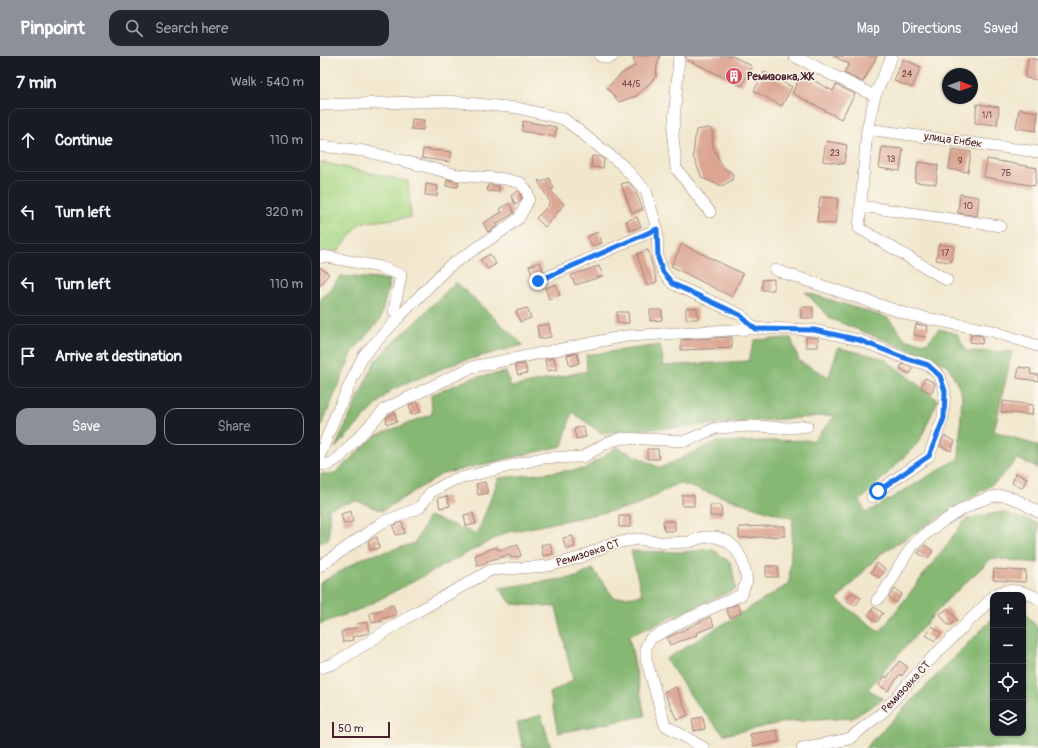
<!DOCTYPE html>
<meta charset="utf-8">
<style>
:root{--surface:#171b24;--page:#20242c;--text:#f1f3f6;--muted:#9ea1a6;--line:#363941;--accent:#8c9099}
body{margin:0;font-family:Pangolin,sans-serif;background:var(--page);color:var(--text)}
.controls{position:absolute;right:12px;bottom:12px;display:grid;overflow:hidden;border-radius:8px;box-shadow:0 1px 3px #0004}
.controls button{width:36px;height:36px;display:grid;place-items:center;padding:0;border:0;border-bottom:1px solid var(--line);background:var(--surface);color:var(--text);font:20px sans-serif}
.compass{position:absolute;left:622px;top:12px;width:36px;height:36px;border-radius:50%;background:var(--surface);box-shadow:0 1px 3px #0004;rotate:91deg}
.scale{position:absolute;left:12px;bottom:10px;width:58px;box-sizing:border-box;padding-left:4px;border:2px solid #4a1f2b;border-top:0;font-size:11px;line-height:14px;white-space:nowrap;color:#4a1f2b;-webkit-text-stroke:3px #fbf7ec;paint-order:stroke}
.stop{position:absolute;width:12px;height:12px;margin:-9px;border:3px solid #1a73e8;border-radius:50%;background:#fff}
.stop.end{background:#1a73e8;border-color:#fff;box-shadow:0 1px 4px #0008}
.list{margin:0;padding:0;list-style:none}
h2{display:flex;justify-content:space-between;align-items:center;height:52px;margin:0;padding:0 16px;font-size:17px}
h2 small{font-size:13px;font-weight:400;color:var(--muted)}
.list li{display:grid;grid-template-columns:26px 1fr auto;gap:12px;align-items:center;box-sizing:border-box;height:64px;margin:0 8px 8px;padding:0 8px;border:1px solid var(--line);border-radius:12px}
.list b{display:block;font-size:15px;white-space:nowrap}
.list em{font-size:13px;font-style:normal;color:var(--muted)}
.actions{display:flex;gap:8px;padding:12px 16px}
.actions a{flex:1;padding:9px 0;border:1px solid var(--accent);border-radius:12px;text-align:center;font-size:14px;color:var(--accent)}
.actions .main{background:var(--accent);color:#fff}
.icon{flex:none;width:22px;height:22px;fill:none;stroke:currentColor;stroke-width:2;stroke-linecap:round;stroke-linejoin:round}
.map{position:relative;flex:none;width:718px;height:692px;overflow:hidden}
header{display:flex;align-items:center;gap:24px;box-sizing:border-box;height:56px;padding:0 20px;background:var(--accent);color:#fff}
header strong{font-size:19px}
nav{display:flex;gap:22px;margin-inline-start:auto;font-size:14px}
.search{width:280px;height:36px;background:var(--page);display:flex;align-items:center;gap:10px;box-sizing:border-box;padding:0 14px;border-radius:12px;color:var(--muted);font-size:15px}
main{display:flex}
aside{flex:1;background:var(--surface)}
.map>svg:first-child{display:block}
.green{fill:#a9d886;stroke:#7a7c58}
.forest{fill:#86b873;stroke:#686c4f}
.building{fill:#dba592}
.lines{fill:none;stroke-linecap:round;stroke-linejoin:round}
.minor-casing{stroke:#9e837c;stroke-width:12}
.minor{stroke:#fff;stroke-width:11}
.route{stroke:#1a73e8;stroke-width:5}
.labels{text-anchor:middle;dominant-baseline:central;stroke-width:3;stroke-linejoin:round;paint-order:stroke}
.number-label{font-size:9px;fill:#6e4045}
.poi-label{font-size:11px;font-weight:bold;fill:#4a1f2b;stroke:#fbf7ec;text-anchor:start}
.street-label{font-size:11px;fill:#4a1f2b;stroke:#fbf7ec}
</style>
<header>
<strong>Pinpoint</strong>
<div class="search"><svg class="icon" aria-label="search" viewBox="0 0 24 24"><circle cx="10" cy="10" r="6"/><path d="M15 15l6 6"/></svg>Search here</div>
<nav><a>Map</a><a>Directions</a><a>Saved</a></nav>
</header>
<main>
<aside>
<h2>7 min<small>Walk · 540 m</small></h2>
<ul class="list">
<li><svg class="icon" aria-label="ahead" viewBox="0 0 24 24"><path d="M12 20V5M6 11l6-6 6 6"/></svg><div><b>Continue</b></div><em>110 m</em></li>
<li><svg class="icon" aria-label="left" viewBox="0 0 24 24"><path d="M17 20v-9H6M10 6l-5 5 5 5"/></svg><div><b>Turn left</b></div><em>320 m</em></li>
<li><svg class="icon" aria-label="left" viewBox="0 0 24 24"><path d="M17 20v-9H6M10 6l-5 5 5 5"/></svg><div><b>Turn left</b></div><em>110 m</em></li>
<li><svg class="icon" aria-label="arrive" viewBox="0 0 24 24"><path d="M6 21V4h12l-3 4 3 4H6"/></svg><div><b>Arrive at destination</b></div></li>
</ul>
<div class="actions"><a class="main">Save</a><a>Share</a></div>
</aside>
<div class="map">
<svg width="718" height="692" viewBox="0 0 718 692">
<rect width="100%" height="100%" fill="#fbf7ec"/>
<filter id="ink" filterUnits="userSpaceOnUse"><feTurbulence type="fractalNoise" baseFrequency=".025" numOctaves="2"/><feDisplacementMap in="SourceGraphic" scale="8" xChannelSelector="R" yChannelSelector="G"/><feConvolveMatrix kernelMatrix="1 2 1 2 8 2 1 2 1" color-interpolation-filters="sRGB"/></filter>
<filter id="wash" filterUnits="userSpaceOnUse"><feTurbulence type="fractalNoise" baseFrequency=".012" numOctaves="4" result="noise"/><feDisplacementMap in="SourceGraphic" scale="16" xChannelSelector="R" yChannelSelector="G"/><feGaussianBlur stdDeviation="0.9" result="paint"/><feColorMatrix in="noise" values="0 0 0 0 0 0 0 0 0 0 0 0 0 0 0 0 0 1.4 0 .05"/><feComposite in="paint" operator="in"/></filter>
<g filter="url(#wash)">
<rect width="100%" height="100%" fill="#f1e7cd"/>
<path class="green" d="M0,106L88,125L91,161L40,167L18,195L0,196Z"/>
<path class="forest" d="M21,220L70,224L60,264L33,295L0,373V244Z
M136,226L203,289L135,307L71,334L15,392L55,305Z
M485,236L568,262L586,284L607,287L619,273L637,278L646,295L692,296L674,375L718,390V412L698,403L676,426L559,499L517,544L560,576L646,463L682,456L718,467V507L672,502L627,544L548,633L563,643L533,662L465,666L404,679L375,646L346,603L469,528L473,463L358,427L316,450L185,477L43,552L0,568V527L43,502L95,487L109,460L157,478L179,422L264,413L297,391L340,412L396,386L494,384L516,359L281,377L252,356L242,390L122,418L62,455L37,445L9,452V483L0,487V418L15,417L55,380L112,358L111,339L152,322L186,316L191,331L267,315L266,299L340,289L344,310L428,305L435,284L471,282L479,305L509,321L518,292L563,302L618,344L599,386L540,445L546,457L639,402L642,338L628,309L511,263Z
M392,493L411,507L416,533L309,580L325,660L238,677L230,637L253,624L236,551L192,548L179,532L257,521L273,513L294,542L322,539L311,495L364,496Z
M703,555L718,572V692H545L673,562V677H703Z
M221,659L231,692H203L197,667Z"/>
<g id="blocks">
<path class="building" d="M313,0H340L337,9L336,20L324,33L316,40L299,46L287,32L300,19L315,10Z
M366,0H412L432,10L422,30L366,3Z
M513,0H557L543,26L524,17L529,8Z
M708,2L718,4V24L705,22Z
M583,3L601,11L592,32L574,25Z
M444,16L472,31L462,50L434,35Z
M482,18L513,35L516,29L535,38L521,63L472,37Z
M657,48L679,51L677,69L655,67Z
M699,53L718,56L716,75L696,72Z
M92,63L104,64L103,74L91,73Z
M203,65L236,71L235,81L202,75Z
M389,72L392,74L393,91L402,110L413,118L412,124L402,130L382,122L373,100L376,74Z
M506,85L527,89L524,108L503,105Z
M562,91L583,93L580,115L559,112Z
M103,93L132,96L130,106L102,102Z
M632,93L651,96L648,116L629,113Z
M272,100L281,101L284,104L283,112L271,111Z
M667,103L717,112L715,130L664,121Z
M598,106L618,109L616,128L595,126Z
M229,122L234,132L230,134L244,148L225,171L216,162L229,149L228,148L230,146L218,125L219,124L222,126Z
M127,123L139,126L138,131L126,130Z
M308,126L314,132L323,153L312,157L301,128Z
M106,128L118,130L117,140L105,139Z
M168,129L179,130V136L167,135Z
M198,135L202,142L196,149L191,140Z
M640,138L659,141L657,160L638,157Z
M500,141L518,142L515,168L497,166Z
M189,147L194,157L176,168L177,170L168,176L163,167L182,156L180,153Z
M317,161L321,171L310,175L306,165Z
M278,176L282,187L272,191L268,180Z
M362,188L423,218L412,241L351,210Z
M619,188L634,190L631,206L616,204Z
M328,194L337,226L327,230L317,198Z
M170,198L176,208L168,213L160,204Z
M220,206L223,215L213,220L209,210Z
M279,210L283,220L255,229L251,219Z
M0,211L9,218L0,230Z
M454,223V234H442V224Z
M236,228L240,239L229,243L225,232Z
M481,251H493V262H481Z
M207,252L211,262L200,266L196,255Z
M366,252H377L378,263H366Z
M330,254H342V264L330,265Z
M297,256H308L309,267H297Z
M229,268L231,281L219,283L217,270Z
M596,268L608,270L606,281L594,279Z
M651,278L663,280L662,288L650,286Z
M412,281V292L361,294V284Z
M486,281L498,282V291H486Z
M257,297L259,307L250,310L247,299Z
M234,302L237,313L227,315L225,304Z
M205,308L207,317L198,319L195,309Z
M582,308L593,312L590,318L580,313Z
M699,311L711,313L710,318L718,319V325L697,322Z
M605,322L615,327L612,337L601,332Z
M683,345L713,349L712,359L681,356Z
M98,346L101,356L91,359L89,349Z
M75,356L77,366L67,368L66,362Z
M263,370L266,381L256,383L254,373Z
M624,380L635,385L631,395L620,390Z
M327,393H338L339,403H327Z
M696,417L707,422L702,432L692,427Z
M165,426L168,437L158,439L156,428Z
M362,439H374V450H362Z
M127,440L130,450L120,452L118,442Z
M390,449H401L402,460H390Z
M31,455L33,466L24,468L21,458Z
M153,457L156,468L146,470L144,459Z
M299,460H310V471H299Z
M343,465H355V475H344Z
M82,466L85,477L76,479L73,470Z
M449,470H465V480L419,482V471Z
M253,480L255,491L246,493L243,482Z
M57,481L59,492L50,494L48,485Z
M230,487L233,498L223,500L221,489Z
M198,489L201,500L191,502L190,499L166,505L167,507L157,509L155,499L177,491L178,494Z
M605,489L613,495L607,503L598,497Z
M557,507L566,514L559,522L551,516Z
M446,510H458V521H446Z
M674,513L706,515L705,526L673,524Z
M575,533L582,538L576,547L569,541Z
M532,536L541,542L535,550L526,544Z
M417,548L421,557L410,562L406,553Z
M73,549L76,559L61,563L62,565L52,567L50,557L64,553V551Z
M554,551L563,557L557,566L548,559Z
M628,552L637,564L630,569H628L620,558Z
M390,561L394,570L376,577L377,579L350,589L347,582Z
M47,566L49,577L32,581L33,584L23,586L21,576L38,571L37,568Z
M612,570L621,577L615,585L606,579Z
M579,605L588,611L582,620L580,618L568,635L559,629L565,620L567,622Z
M356,631L368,659L357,664L344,636Z
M383,661L385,673L374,675L372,663Z
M457,674L459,686L433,690L430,678Z"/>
</g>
</g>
<g filter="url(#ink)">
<use href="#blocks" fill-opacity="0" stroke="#9e837c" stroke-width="1"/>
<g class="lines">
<g class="minor-casing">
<path id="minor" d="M280,0L288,2L293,0
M359,0L353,80L356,112L390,156
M474,0L555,40
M572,0L555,40L547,73L539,172L627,224
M0,49L128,45L198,52L244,63L301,108L326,135L337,173L338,201L343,216L353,228L421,259L435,273
M547,73L718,96
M0,90L45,95L138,119L185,123L201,127L207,135L209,143L199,162L182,175L128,211L80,260L43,300L16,358L0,399
M541,150L680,170
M0,202L3,200L60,211L81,219L74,255L80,260
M455,214L590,259L672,275L718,290
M218,225L337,173
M0,408L8,409L20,401L65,353L152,311L306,280L446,272L494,274L539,284L582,301L608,309L620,320L625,335L623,362L609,400L558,435L552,441
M0,510L63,466L99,452L111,436L133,424L222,402L263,401L288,386L303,382L365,385L396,372L431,370L471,372L487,370
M675,539C687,530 706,536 718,542
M557,544C571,530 577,511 589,495C603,475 660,437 685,440C695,441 709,451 718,456
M0,612L15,607L95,557L171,514L228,510L259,502L290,488L318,483L346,487L369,486L384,481H396L407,485L415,492L422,503L427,524L421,539L365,564L330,583L326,591V603L345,669L384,692
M482,692L529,683L564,655L603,611L673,541"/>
</g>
<use href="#minor" class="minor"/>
</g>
</g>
<g class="lines" filter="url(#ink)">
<path class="route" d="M218,225L337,173L338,202L343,216L353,228L420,259L435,273L494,274L539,284L582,301L608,309L620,320L625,335L624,362L609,400L558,435"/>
</g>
<defs>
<g id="building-disc" transform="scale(0.9)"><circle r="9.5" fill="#d1495b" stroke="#fbf7ec"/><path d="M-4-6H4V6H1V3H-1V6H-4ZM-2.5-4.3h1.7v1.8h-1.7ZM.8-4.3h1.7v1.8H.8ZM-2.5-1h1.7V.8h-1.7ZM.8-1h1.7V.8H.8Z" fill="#fff"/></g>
</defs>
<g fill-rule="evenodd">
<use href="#building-disc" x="414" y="20"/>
</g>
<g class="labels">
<g class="number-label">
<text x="587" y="18">24</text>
<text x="311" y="28">44/5</text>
<text x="667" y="59">1/1</text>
<text x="515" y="97">23</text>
<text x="571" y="103">13</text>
<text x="640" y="105">9</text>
<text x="686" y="117">7Б</text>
<text x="648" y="150">10</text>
<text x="625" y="197">17</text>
</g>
<g class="poi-label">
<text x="427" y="20">Ремизовка, ЖК</text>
</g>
<g class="street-label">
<text transform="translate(633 84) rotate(8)">улица Енбек</text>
<text transform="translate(268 497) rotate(-18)">Ремизовка СТ</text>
<text transform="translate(586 631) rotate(-47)">Ремизовка СТ</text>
</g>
</g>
</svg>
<div class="controls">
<button>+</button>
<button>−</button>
<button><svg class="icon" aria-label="locate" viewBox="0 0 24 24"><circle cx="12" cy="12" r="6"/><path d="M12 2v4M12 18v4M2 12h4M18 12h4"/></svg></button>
<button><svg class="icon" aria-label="layers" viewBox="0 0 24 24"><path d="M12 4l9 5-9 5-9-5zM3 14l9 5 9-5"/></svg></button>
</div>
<svg class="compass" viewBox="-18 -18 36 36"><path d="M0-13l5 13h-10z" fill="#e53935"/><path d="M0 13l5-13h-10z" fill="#9ea1a6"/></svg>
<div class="scale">50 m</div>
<div class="stop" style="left:558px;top:435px"></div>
<div class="stop end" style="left:218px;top:225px"></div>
</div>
</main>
